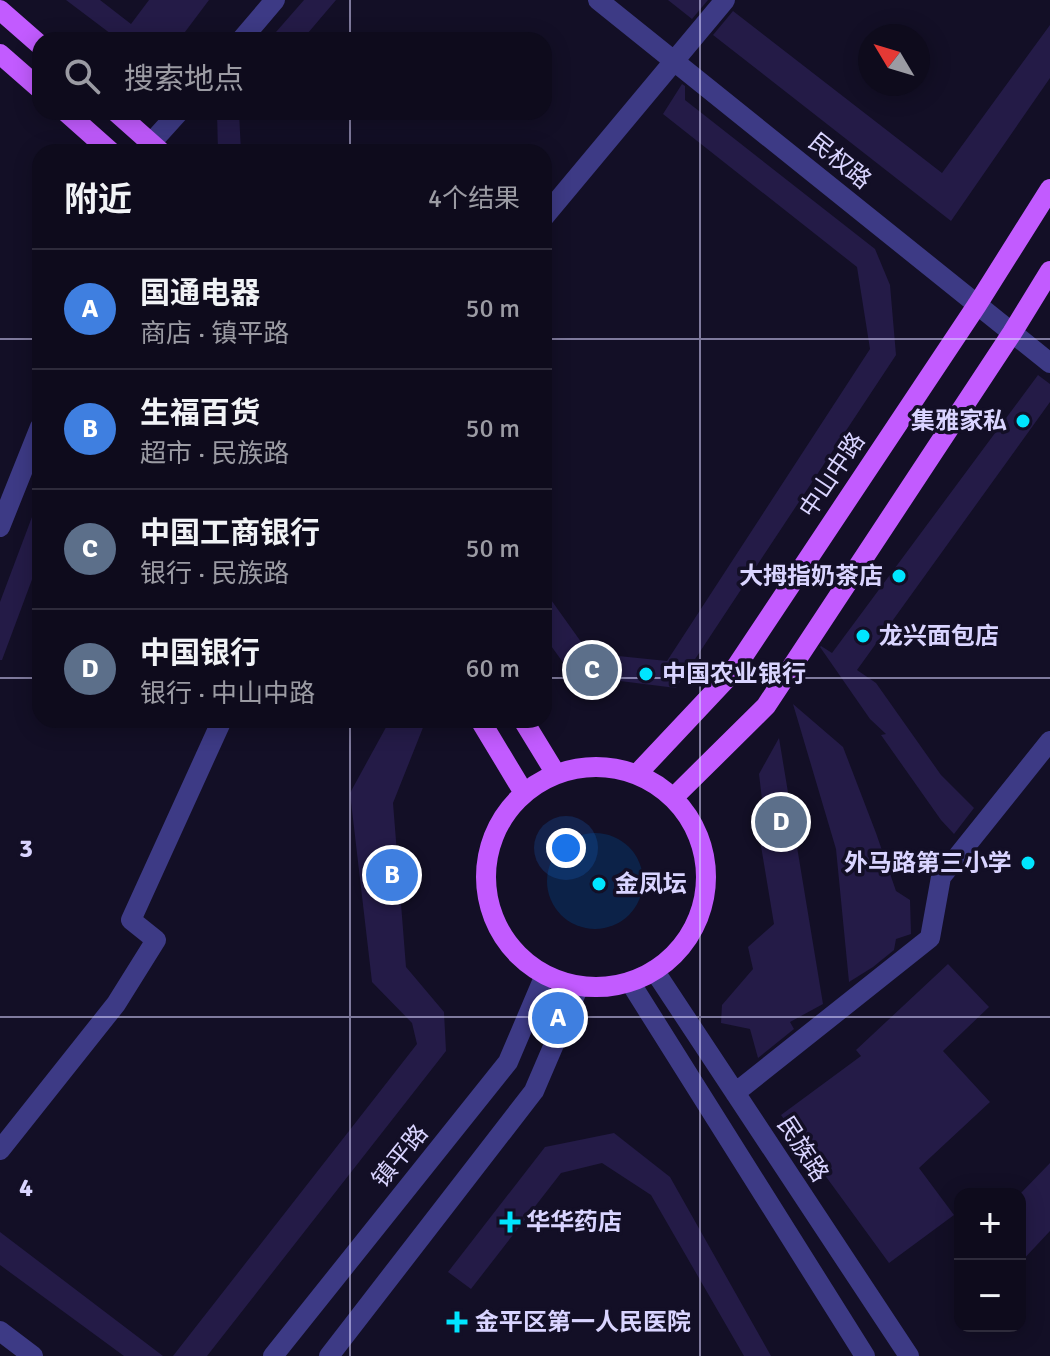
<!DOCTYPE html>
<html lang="zh">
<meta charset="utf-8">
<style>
:root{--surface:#0e0b1c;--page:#1c1929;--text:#f1f3f6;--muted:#9b9ba3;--line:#2e2b3b;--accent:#db2777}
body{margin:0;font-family:Signika,"Noto Sans SC",sans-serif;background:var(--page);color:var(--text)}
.controls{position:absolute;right:24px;bottom:24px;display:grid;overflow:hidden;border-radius:16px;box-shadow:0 4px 20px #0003}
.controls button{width:72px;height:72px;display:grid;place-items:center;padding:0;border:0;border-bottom:2px solid var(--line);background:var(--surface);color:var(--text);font:40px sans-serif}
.compass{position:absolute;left:858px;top:24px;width:72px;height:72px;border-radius:50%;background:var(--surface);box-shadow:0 4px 20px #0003;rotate:308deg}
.you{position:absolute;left:566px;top:848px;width:28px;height:28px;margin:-20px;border:6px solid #fff;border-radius:50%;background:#1a73e8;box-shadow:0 0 0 12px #1a73e833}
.badge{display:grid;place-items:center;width:52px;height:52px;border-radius:50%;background:var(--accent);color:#fff;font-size:26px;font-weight:700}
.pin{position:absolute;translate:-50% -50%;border:4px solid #fff;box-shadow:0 2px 8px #0006}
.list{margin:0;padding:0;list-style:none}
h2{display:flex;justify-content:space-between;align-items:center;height:104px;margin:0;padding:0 32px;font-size:34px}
h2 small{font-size:26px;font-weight:400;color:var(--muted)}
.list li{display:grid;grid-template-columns:52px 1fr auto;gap:24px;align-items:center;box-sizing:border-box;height:120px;padding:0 32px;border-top:2px solid var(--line)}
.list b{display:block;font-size:30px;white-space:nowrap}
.list p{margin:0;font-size:26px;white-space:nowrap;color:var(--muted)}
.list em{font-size:26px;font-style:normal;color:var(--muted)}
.icon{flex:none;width:44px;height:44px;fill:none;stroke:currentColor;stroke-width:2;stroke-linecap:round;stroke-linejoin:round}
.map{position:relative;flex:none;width:1050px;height:1356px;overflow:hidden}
.search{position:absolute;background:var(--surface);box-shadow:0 4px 20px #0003;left:32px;top:32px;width:520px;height:88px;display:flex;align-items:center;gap:20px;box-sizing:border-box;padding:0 28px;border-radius:24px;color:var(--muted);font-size:30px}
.panel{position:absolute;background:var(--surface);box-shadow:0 4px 20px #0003;left:32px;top:144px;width:520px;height:584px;border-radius:24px}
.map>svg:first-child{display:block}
.water{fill:#0c2248}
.building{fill:#241b47}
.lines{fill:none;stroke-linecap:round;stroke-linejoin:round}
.minor{stroke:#3d3a85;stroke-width:20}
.major{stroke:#c25bff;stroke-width:20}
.grid{fill:none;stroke:#d9d4ff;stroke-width:2;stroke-opacity:0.55}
.poi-dot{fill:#00e5ff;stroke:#130f26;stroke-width:3}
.labels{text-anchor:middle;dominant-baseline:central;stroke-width:7;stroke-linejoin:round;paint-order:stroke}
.street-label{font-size:24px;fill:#d9d4ff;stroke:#130f26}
.poi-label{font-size:24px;font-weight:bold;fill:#d9d4ff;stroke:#130f26;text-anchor:start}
.grid-label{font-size:26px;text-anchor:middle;font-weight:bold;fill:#d9d4ff;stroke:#130f26;stroke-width:7;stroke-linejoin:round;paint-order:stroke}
</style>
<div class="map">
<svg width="1050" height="1356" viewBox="0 0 1050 1356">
<rect width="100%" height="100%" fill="#130f26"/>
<path class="water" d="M547 881a48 48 0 1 1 96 0a48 48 0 1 1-96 0Z"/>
<path class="building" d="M66,0H100L131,24L149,0H209L179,40H119Z
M304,0H336L302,40H269Z
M668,0H708L692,19Z
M733,11L942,173L1050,25V78L951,221L713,35Z
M682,84L685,86V100L875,249L890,285L896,355L676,688L572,675L544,636V590L589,653L667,661L870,349L857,267L663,114Z
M217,112H239L241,152H218Z
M1038,375L1050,384V402L857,670L876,683L941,775L974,808L954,834L941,820L881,735L886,734L870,719L820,647L821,646L832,653Z
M38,501L40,502V558L2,660H0V602Z
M793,704L843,747L876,833L896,891L910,900L911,934L896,939L894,950L873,967L849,982L836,849Z
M390,720H426L393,803L406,967L444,1012L446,1051L207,1356H173L417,1044L412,1023L372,982L350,793Z
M779,738L823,1004L790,1022L794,1029L758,1058L750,1029L721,1023L722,1005L753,969L748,947L774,924L755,810L763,808L759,774Z
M948,964L989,1007L943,1051L990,1102L919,1168L954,1215L889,1263L781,1115L861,1056L856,1050Z
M614,1133L670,1177L771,1356H744L651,1195L602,1163L561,1173L471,1289L448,1272L545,1147Z
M1050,1163V1231L1020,1263V1194Z
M0,1232L163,1356H124L0,1265Z"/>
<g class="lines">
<path class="minor" d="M598,0L1050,363
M241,40L275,0
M148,152L151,143L179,112
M544,217L725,0
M0,527L40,427
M654,970L909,1356
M630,982L865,1356
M735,1093L930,938L941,877L1050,741
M0,1150L116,1004L156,940L131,920L222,720
M0,1331L33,1356
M273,1356L508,1062L545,975
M329,1356L534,1091L579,986"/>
<path class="major" d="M0,10L40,45
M0,54L40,89
M66,112L111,152
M116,112L161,152
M480,720L524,793
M523,720L556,774
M486 877a110 110 0 1 1 220 0a110 110 0 1 1-220 0Z
M637,774L732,673L977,305L1050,189
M674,797L766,706L1012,333L1050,271"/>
</g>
<path class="grid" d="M350,0V40M700,0V1356M350,112V152M0,339H40M544,339H1050M0,678H40M544,678H1050M350,720V1356M0,1017H1050"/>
<g class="poi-dot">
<circle cx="1023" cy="421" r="8"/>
<circle cx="899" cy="576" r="8"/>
<circle cx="863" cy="636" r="8"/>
<circle cx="646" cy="674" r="8"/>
<circle cx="1028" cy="863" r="8"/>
<circle cx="599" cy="884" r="8"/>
<path d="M506 1210h8v8h8v8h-8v8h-8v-8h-8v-8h8z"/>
<path d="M453 1310h8v8h8v8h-8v8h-8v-8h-8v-8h8z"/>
</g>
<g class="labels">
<g class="street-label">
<text transform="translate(840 161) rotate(39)">民权路</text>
<text transform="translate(832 475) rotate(-56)">中山中路</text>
<text transform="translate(803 1149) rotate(57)">民族路</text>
<text transform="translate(400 1156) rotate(-51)">镇平路</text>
</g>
<g class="poi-label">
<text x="1007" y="421" text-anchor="end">集雅家私</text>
<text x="883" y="576" text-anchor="end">大拇指奶茶店</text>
<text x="879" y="636">龙兴面包店</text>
<text x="662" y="674">中国农业银行</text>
<text x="1012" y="863" text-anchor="end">外马路第三小学</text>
<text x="615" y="884">金凤坛</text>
<text x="526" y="1222">华华药店</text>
<text x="475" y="1322">金平区第一人民医院</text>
</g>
</g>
<g class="grid-label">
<text x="26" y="857">3</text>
<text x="26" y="1196">4</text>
</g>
</svg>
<div class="controls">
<button>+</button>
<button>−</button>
</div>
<svg class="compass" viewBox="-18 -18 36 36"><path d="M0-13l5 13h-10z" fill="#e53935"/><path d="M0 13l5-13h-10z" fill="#9b9ba3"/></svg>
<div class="you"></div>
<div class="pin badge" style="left:558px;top:1018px;background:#3f7fe0">A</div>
<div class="pin badge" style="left:392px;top:875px;background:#3f7fe0">B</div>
<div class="pin badge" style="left:592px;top:670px;background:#5c6f8a">C</div>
<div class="pin badge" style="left:781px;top:822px;background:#5c6f8a">D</div>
<div class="search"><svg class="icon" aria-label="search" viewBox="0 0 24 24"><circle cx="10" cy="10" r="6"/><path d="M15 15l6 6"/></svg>搜索地点</div>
<section class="panel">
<h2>附近<small>4个结果</small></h2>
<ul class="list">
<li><span class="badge" style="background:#3f7fe0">A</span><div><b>国通电器</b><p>商店 · 镇平路</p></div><em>50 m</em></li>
<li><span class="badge" style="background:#3f7fe0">B</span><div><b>生福百货</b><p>超市 · 民族路</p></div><em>50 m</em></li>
<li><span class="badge" style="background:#5c6f8a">C</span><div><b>中国工商银行</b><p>银行 · 民族路</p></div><em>50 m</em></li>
<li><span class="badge" style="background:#5c6f8a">D</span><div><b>中国银行</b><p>银行 · 中山中路</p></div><em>60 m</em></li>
</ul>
</section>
</div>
